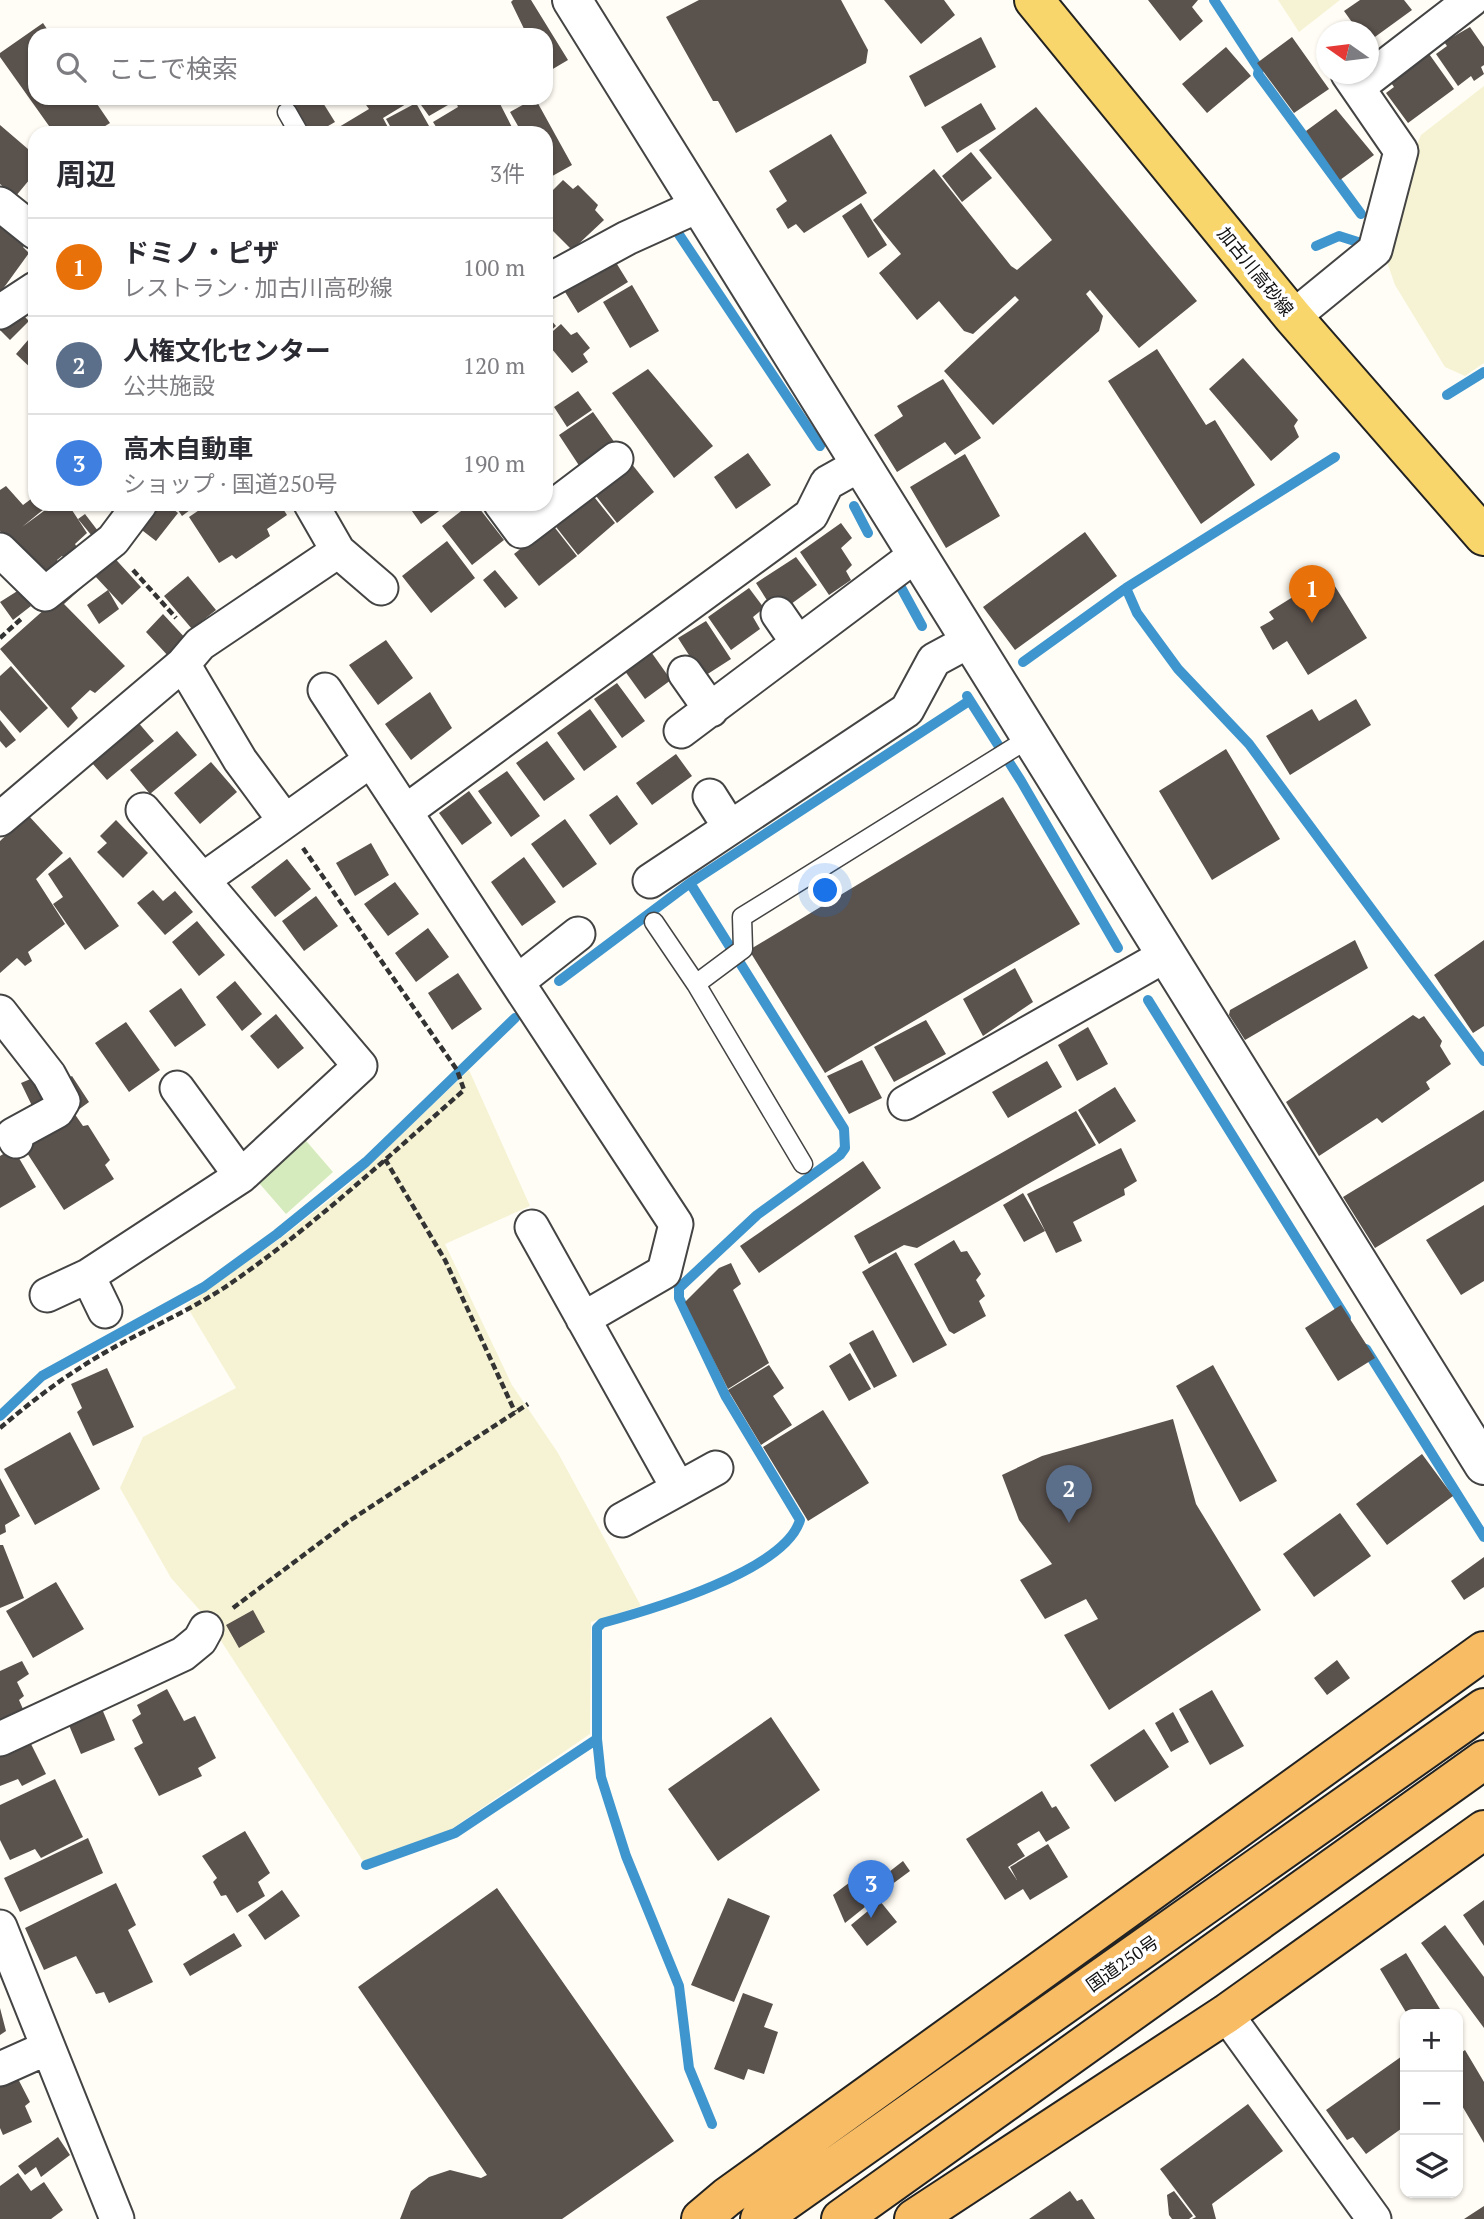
<!DOCTYPE html>
<html lang="ja">
<meta charset="utf-8">
<style>
:root{--surface:#fff;--page:#f7f7f7;--text:#2b2b33;--muted:#7c7c81;--line:#e1e1e2;--accent:#111827}
body{margin:0;font-family:"PT Serif","Noto Sans JP",serif;background:var(--page);color:var(--text)}
.controls{position:absolute;right:21px;bottom:21px;display:grid;overflow:hidden;border-radius:14px;box-shadow:0 2px 5px #0004}
.controls button{width:63px;height:63px;display:grid;place-items:center;padding:0;border:0;border-bottom:2px solid var(--line);background:var(--surface);color:var(--text);font:35px sans-serif}
.compass{position:absolute;left:1316px;top:21px;width:63px;height:63px;border-radius:50%;background:var(--surface);box-shadow:0 2px 5px #0004;rotate:284deg}
.you{position:absolute;left:826px;top:891px;width:24px;height:24px;margin:-18px;border:5px solid #fff;border-radius:50%;background:#1a73e8;box-shadow:0 0 0 10px #1a73e833}
.badge{display:grid;place-items:center;width:46px;height:46px;border-radius:50%;background:var(--accent);color:#fff;font-size:23px;font-weight:700}
.pin{position:absolute;translate:-50% -58px;filter:drop-shadow(0 2px 4px #0008)}
.pin::after{content:'';position:absolute;top:37px;width:24px;height:21px;background:inherit;clip-path:polygon(0 0,100% 0,50% 100%)}
.list{margin:0;padding:0;list-style:none}
h2{display:flex;justify-content:space-between;align-items:center;height:91px;margin:0;padding:0 28px;font-size:30px}
h2 small{font-size:23px;font-weight:400;color:var(--muted)}
.list li{display:grid;grid-template-columns:46px 1fr auto;gap:21px;align-items:center;box-sizing:border-box;height:98px;padding:0 28px;border-top:2px solid var(--line)}
.list b{display:block;font-size:26px;white-space:nowrap}
.list p{margin:0;font-size:23px;white-space:nowrap;color:var(--muted)}
.list em{font-size:23px;font-style:normal;color:var(--muted)}
.icon{flex:none;width:38px;height:38px;fill:none;stroke:currentColor;stroke-width:2;stroke-linecap:round;stroke-linejoin:round}
.map{position:relative;flex:none;width:1484px;height:2219px;overflow:hidden}
.search{position:absolute;background:var(--surface);box-shadow:0 2px 5px #0004;left:28px;top:28px;width:525px;height:77px;display:flex;align-items:center;gap:18px;box-sizing:border-box;padding:0 24px;border-radius:21px;color:var(--muted);font-size:26px}
.panel{position:absolute;background:var(--surface);box-shadow:0 2px 5px #0004;left:28px;top:126px;width:525px;height:385px;border-radius:21px}
.map>svg:first-child{display:block}
.farmland{fill:#f6f3d4}
.green{fill:#d5ebbd}
.lines{fill:none;stroke-linecap:round;stroke-linejoin:round}
.stream{stroke:#3f96cf;stroke-width:10}
.building{fill:#5a524d}
.service-casing{stroke:#444;stroke-width:21}
.minor-casing{stroke:#444;stroke-width:37}
.tertiary-casing{stroke:#444;stroke-width:42}
.primary-casing{stroke:#222;stroke-width:42}
.trunk-casing{stroke:#222;stroke-width:42}
.path{stroke:#333;stroke-width:4.5;stroke-dasharray:7 3.5;stroke-linecap:butt}
.service{stroke:#fff;stroke-width:18}
.minor{stroke:#fff;stroke-width:33}
.tertiary{stroke:#fff;stroke-width:38}
.primary{stroke:#f9d66b;stroke-width:38}
.trunk{stroke:#f7bc64;stroke-width:38}
.labels{text-anchor:middle;dominant-baseline:central;stroke-width:7;stroke-linejoin:round;paint-order:stroke}
.street-label{font-size:18px;fill:#111;stroke:#fff}
</style>
<div class="map">
<svg width="1484" height="2219" viewBox="0 0 1484 2219">
<rect width="100%" height="100%" fill="#fffdf5"/>
<path class="farmland" d="M1278,0H1340L1299,32Z
M1484,86V363L1465,376L1445,367L1395,285L1387,262L1406,169L1421,135Z
M469,1070L530,1206L445,1244L512,1385L558,1453L641,1606L591,1622L590,1734L450,1830L363,1861L205,1616L171,1578L120,1488L143,1437L236,1388L186,1305L285,1235L348,1185Z"/>
<path class="green" d="M301,1135L333,1172L286,1214L253,1176Z"/>
<g class="lines">
<path class="stream" d="M1214,0L1259,69L1258,74L1361,214
M676,230L820,446
M1316,246L1339,236L1361,243
M1447,395L1484,372
M854,506L868,533
M898,582L922,626
M1126,588L1137,613L1178,669L1249,744L1484,1061
M1023,662L1126,588L1335,457
M967,696L1021,781L1118,948
M559,981L690,883L969,701
M1148,1000L1346,1318
M1366,1349L1484,1537
M0,1416L42,1376L204,1287L277,1234L366,1162L515,1018
M597,1739V1628L602,1623C650,1610 785,1571 800,1520L726,1397L679,1298V1288L757,1215L840,1155L845,1148L844,1129L690,883
M366,1865L455,1833L597,1739L601,1777L626,1856L679,1986L689,2068L712,2124"/>
</g>
<path class="building" d="M513,0H531L568,60L546,73V35H527L511,2Z
M699,0H841L868,50L866,63L736,133L718,101H713L666,17Z
M884,0H944L955,15L921,44Z
M1148,0H1198L1192,7L1203,21L1180,41Z
M1360,0H1404L1412,10L1368,42V32H1359L1344,11Z
M43,23L51,35H35V98H93L110,123L94,133H54L0,57V53Z
M1470,27L1484,47V65L1481,67L1484,74L1474,81L1471,76L1458,86L1436,54L1447,46L1444,42Z
M981,37L996,67L925,107L909,76Z
M1292,37L1329,89L1294,113L1257,63Z
M1226,47L1251,76L1207,113L1182,84Z
M1427,51L1454,89L1408,123L1386,93L1394,87L1389,80Z
M300,98H320L335,122L316,133H305L287,107Z
M361,98H444L448,105L429,116L416,98L383,118L391,133H329L369,109Z
M454,98H497L515,133H440L433,122L458,107Z
M535,98L572,165L547,179L546,133H522L510,112Z
M416,103L433,133H394L386,119Z
M981,103L996,129L957,153L941,127Z
M1036,107L1197,301L1139,348L1090,290L1086,294L1103,316L1099,331L993,425L944,371L1019,300L1015,296L973,334L964,331L939,301L917,320L879,273L901,254L873,220L934,169L1011,266L1017,270L1052,240L979,150Z
M1336,109L1374,155L1340,180L1306,131Z
M0,125L35,155V173L15,197L0,184Z
M831,134L867,193L804,233L796,224L788,229L776,209L787,201L769,171Z
M971,152L992,178L962,202L942,176Z
M563,180L573,189L578,185L598,205L595,210L604,220L572,250L546,224V197Z
M861,203L887,245L868,258L842,216Z
M0,225L29,240L23,247L29,253L0,293Z
M612,256L628,282L578,313L562,287Z
M632,285L659,331L630,348L603,302Z
M16,308L29,321L10,340L0,330V323Z
M546,314L556,326L546,335Z
M561,324L571,335L577,332L590,348L583,354L588,362L572,373L546,342V337Z
M35,332V372L16,354Z
M1157,349L1206,425L1215,420L1255,485L1201,524L1108,381Z
M1243,358L1298,420L1294,426L1299,437L1271,461L1209,389Z
M648,369L713,446L674,478L612,393Z
M943,379L981,438L955,455L945,442L897,472L874,435L903,416L897,406Z
M578,391L592,410L567,427L554,407Z
M593,412L615,443L580,467L559,435Z
M748,453L771,485L736,509L714,477Z
M965,454L1000,516L946,548L910,487Z
M631,463L654,492L617,523L593,492Z
M6,486L23,505L35,496V504H41L44,509L22,527L48,508L46,504H68L87,533L75,544L79,551L67,560L62,556L57,560L62,569L44,584L0,531V490Z
M591,493L615,523L578,555L553,523Z
M150,504H167L178,513L156,541L134,524Z
M174,504H198L182,516Z
M208,504H280L287,515L267,529L270,536L236,559L232,555L219,563L189,517Z
M407,504H449L421,524Z
M470,504H476L504,540L472,565L442,526Z
M85,514L98,531L92,536L78,519Z
M841,523L852,538L841,548L852,565L846,571L851,580L829,595L800,552Z
M552,524L577,556L539,586L514,554Z
M1085,532L1117,576L1015,650L983,607Z
M447,541L475,578L431,613L402,576Z
M109,552L141,587L122,605L95,576L64,604L125,666L95,693L90,690L71,708L78,718L68,728L0,649Z
M796,557L817,585L787,607L770,605L756,583Z
M495,570L518,598L505,608L483,580Z
M1328,575L1367,638L1308,675L1287,641L1273,650L1260,627L1274,619L1269,612Z
M188,576L216,610L192,629L164,596Z
M749,588L764,608L753,617L760,629L731,650L708,617Z
M19,590L31,606L13,620L0,602Z
M108,590L119,609L99,624L87,605Z
M163,614L188,641L170,658L146,632Z
M706,621L731,659L703,677L678,638Z
M386,640L413,678L378,705L349,665Z
M649,649L671,680L645,699L622,667Z
M11,666L48,708L20,733L0,710V676Z
M617,683L645,721L622,738L594,699Z
M430,692L452,728L411,760L385,724Z
M1356,699L1371,725L1290,775L1266,736L1312,709L1319,721Z
M590,709L617,747L584,771L557,733Z
M131,714L154,741L107,780L85,755Z
M0,720L16,740L6,748L0,741Z
M177,731L197,755L150,794L130,770Z
M547,741L575,779L544,801L516,763Z
M1226,749L1280,839L1212,880L1159,791Z
M676,754L692,776L652,805L636,783Z
M211,762L237,792L200,824L174,793Z
M507,771L540,816L511,837L478,791Z
M469,791L492,823L462,845L439,813Z
M617,795L638,824L610,845L589,815Z
M1003,797L1080,924L825,1073L749,950Z
M28,815L63,853L36,879L65,924L28,952L32,961L25,966L17,958L0,973V841Z
M565,819L597,864L563,888L531,844Z
M116,820L148,853L123,878L97,852L107,843L100,836Z
M371,843L389,875L355,896L336,863Z
M70,857L119,926L85,950L53,904L63,897L48,874Z
M524,857L556,902L522,926L491,882Z
M287,859L311,889L275,917L251,887Z
M395,882L419,914L388,936L364,904Z
M153,890L163,901L175,891L193,912L165,935L137,903Z
M316,896L338,926L304,951L282,921Z
M197,921L225,955L199,976L172,942Z
M428,928L449,957L416,982L395,953Z
M1355,940L1368,968L1245,1040L1229,1015L1230,1010Z
M1484,940V1026L1473,1033L1434,975Z
M1015,968L1033,1002L983,1036L963,999Z
M458,973L482,1009L452,1030L428,993Z
M235,981L262,1014L242,1031L216,997Z
M181,988L206,1025L175,1047L149,1011Z
M276,1014L304,1048L278,1069L250,1036Z
M1413,1015L1419,1019L1424,1016L1442,1041L1440,1046L1451,1064L1426,1082L1430,1089L1382,1123L1377,1118L1319,1156L1286,1102Z
M926,1020L946,1054L894,1082L874,1047Z
M126,1022L160,1070L129,1092L95,1043Z
M1088,1027L1108,1064L1077,1081L1058,1045Z
M862,1060L882,1098L849,1114L827,1076Z
M1047,1061L1062,1087L1008,1118L992,1092Z
M40,1075L53,1103L35,1112L21,1083Z
M72,1076L89,1102L74,1113L83,1126L88,1125L110,1160L105,1165L114,1179L64,1210L20,1142L58,1084Z
M1115,1087L1136,1121L1099,1144L1078,1110Z
M1484,1110V1181L1375,1248L1343,1197Z
M1076,1111L1096,1145L917,1248L904,1245L869,1264L854,1236Z
M13,1148L36,1187L0,1208V1156Z
M1121,1148L1137,1181L1124,1189L1125,1195L1073,1222L1082,1241L1056,1253L1027,1194Z
M863,1161L881,1188L759,1273L740,1246Z
M1023,1193L1045,1231L1024,1242L1003,1205Z
M1484,1205V1281L1461,1295L1426,1240Z
M954,1240L961,1252L967,1251L981,1274L976,1280L985,1296L979,1301L986,1316L954,1334L949,1331L914,1264Z
M896,1252L947,1345L913,1363L862,1272Z
M731,1263L741,1284L733,1290L769,1363L728,1389L685,1302L719,1268Z
M1341,1305L1375,1358L1338,1381L1305,1328Z
M873,1330L897,1376L874,1388L849,1343Z
M850,1353L871,1389L849,1401L829,1366Z
M769,1365L784,1388L773,1396L792,1425L761,1445L728,1390Z
M1213,1365L1277,1481L1240,1502L1176,1386Z
M107,1368L134,1427L93,1446L77,1412L82,1408L71,1384Z
M823,1410L869,1483L808,1521L763,1447Z
M1173,1419L1196,1504L1261,1610L1109,1710L1064,1635L1098,1619L1086,1599L1045,1619L1020,1580L1052,1564L1019,1520L1002,1475L1042,1456Z
M70,1432L100,1489L35,1525L4,1469Z
M1422,1454L1453,1496L1387,1545L1356,1504Z
M0,1478L20,1516L5,1525L6,1532L0,1535Z
M1340,1513L1371,1556L1314,1597L1283,1554Z
M0,1545H3L24,1598L0,1608Z
M1484,1557V1587L1464,1600L1451,1581Z
M56,1582L84,1629L33,1658L6,1611Z
M253,1610L265,1632L239,1648L226,1625Z
M1337,1660L1350,1678L1327,1695L1314,1678Z
M22,1661L29,1674L17,1682L24,1696L19,1700L23,1709L0,1720V1671Z
M167,1689L184,1721L195,1716L216,1758L198,1768L202,1776L159,1796L134,1748L143,1743L132,1720L141,1714L137,1705Z
M1212,1690L1244,1746L1210,1765L1179,1709Z
M100,1704L115,1740L81,1754L66,1718Z
M1173,1712L1189,1742L1171,1752L1155,1723Z
M771,1717L820,1790L718,1861L668,1789Z
M1144,1729L1169,1767L1115,1802L1090,1765Z
M29,1740L46,1774L22,1786L18,1779L0,1786V1754Z
M55,1779L83,1837L41,1858L35,1849L10,1860L0,1840V1805Z
M1042,1791L1052,1808L1056,1806L1070,1828L1046,1842L1039,1831L1017,1844L1025,1856L1008,1867L1017,1880L1010,1867L1048,1844L1068,1877L1030,1900L1023,1889L1005,1900L966,1839Z
M245,1831L270,1873L258,1882L265,1896L237,1913L226,1895L221,1896L213,1882L217,1878L202,1856Z
M88,1838L103,1873L20,1912L4,1878Z
M903,1861L910,1871L887,1888L880,1879Z
M858,1876L875,1899L845,1923L833,1895Z
M116,1883L136,1925L128,1930L153,1982L109,2003L104,1992L96,1994L76,1956L44,1970L25,1928Z
M497,1888L674,2141L562,2219H400L411,2191L429,2177L450,2170L481,2178L487,2175L358,1987Z
M282,1890L300,1916L265,1940L248,1915Z
M728,1898L770,1916L734,2002L691,1985Z
M1484,1900V1946L1463,1915Z
M880,1901L897,1922L867,1946L851,1925Z
M1445,1925L1484,1977V2028L1421,1943Z
M234,1933L242,1946L190,1976L183,1964Z
M1406,1953L1443,2014H1407L1380,1969Z
M743,1993L773,2004L764,2027L778,2032L764,2074L748,2069L744,2080L714,2069Z
M0,2008L6,2031L0,2035Z
M1465,2050L1484,2082V2143L1458,2099V2055Z
M1405,2054V2126L1366,2154L1353,2137L1347,2140L1326,2110Z
M15,2073L30,2102L25,2106L32,2122L3,2135L0,2128V2080Z
M1248,2104L1283,2151L1212,2204L1216,2219H1192L1196,2217L1160,2169Z
M58,2137L70,2155L41,2177L36,2167L25,2175L18,2166Z
M18,2173L31,2191L44,2182L63,2210L51,2219H0V2186Z
M1070,2191L1077,2201L1082,2199L1095,2219H1029Z
M1174,2191L1193,2216L1189,2219H1172L1169,2215L1167,2195Z
M1484,2206V2219H1464Z"/>
<g class="lines">
<g class="service-casing">
<path id="service" d="M287,112L299,133
M654,922L696,984L803,1164
M696,984L743,949L742,917L1031,737"/>
</g>
<g class="minor-casing">
<path id="minor" d="M1358,87L1471,0
M0,204L35,232
M546,282L627,238L700,205
M0,312L35,289
M1293,317L1375,250L1401,151L1348,74
M501,504L521,531L616,459
M0,550L45,594L113,540L140,504
M338,551L381,588
M778,614L798,643
M183,664L240,760L285,821
M685,673L711,710
M325,690L676,1224L664,1272L583,1319
M681,731L917,554
M710,796L729,826
M405,812L811,515L827,483L861,464
M0,819L183,664L200,644L338,551L311,504
M204,879L371,760
M650,881L907,710L934,660L971,640
M517,982L578,934
M0,1012L49,1075L63,1101L57,1111L13,1135L16,1141
M177,1088L241,1176
M905,1103L1166,955
M532,1227L678,1488
M88,1276L105,1311
M47,1295L88,1276L241,1176L360,1066L143,810
M622,1520L716,1468
M0,1739L183,1654L200,1640L206,1629
M0,1927L117,2219
M1226,2014L1374,2219
M0,2069L47,2048"/>
</g>
<g class="tertiary-casing">
<path id="tertiary" d="M572,0L1484,1465"/>
</g>
<g class="primary-casing">
<path id="primary" d="M1034,0L1293,317L1484,536"/>
</g>
<g class="trunk-casing">
<path id="trunk" d="M701,2219L727,2197L1484,1651
M760,2219L1484,1708
M841,2219L1484,1760
M914,2219L1226,2014L1484,1830"/>
</g>
<path class="path" d="M133,570L176,618
M0,638L21,619
M385,1159L445,1260L515,1412
M0,1428C33,1400 66,1375 104,1353C147,1328 193,1310 234,1281C316,1224 389,1156 464,1090L457,1070L303,848
M233,1608L349,1521L528,1404"/>
<use href="#service" class="service"/>
<use href="#minor" class="minor"/>
<use href="#tertiary" class="tertiary"/>
<use href="#primary" class="primary"/>
<use href="#trunk" class="trunk"/>
</g>
<g class="labels">
<g class="street-label">
<text transform="translate(1256 271) rotate(51)">加古川高砂線</text>
<text transform="translate(1122 1963) rotate(-35)">国道250号</text>
</g>
</g>
</svg>
<div class="controls">
<button>+</button>
<button>−</button>
<button><svg class="icon" aria-label="layers" viewBox="0 0 24 24"><path d="M12 4l9 5-9 5-9-5zM3 14l9 5 9-5"/></svg></button>
</div>
<svg class="compass" viewBox="-18 -18 36 36"><path d="M0-13l5 13h-10z" fill="#e53935"/><path d="M0 13l5-13h-10z" fill="#7c7c81"/></svg>
<div class="you"></div>
<div class="pin badge" style="left:1312px;top:623px;background:#e8710a">1</div>
<div class="pin badge" style="left:1069px;top:1523px;background:#5c6f8a">2</div>
<div class="pin badge" style="left:871px;top:1918px;background:#3f7fe0">3</div>
<div class="search"><svg class="icon" aria-label="search" viewBox="0 0 24 24"><circle cx="10" cy="10" r="6"/><path d="M15 15l6 6"/></svg>ここで検索</div>
<section class="panel">
<h2>周辺<small>3件</small></h2>
<ul class="list">
<li><span class="badge" style="background:#e8710a">1</span><div><b>ドミノ・ピザ</b><p>レストラン · 加古川高砂線</p></div><em>100 m</em></li>
<li><span class="badge" style="background:#5c6f8a">2</span><div><b>人権文化センター</b><p>公共施設</p></div><em>120 m</em></li>
<li><span class="badge" style="background:#3f7fe0">3</span><div><b>高木自動車</b><p>ショップ · 国道250号</p></div><em>190 m</em></li>
</ul>
</section>
</div>
